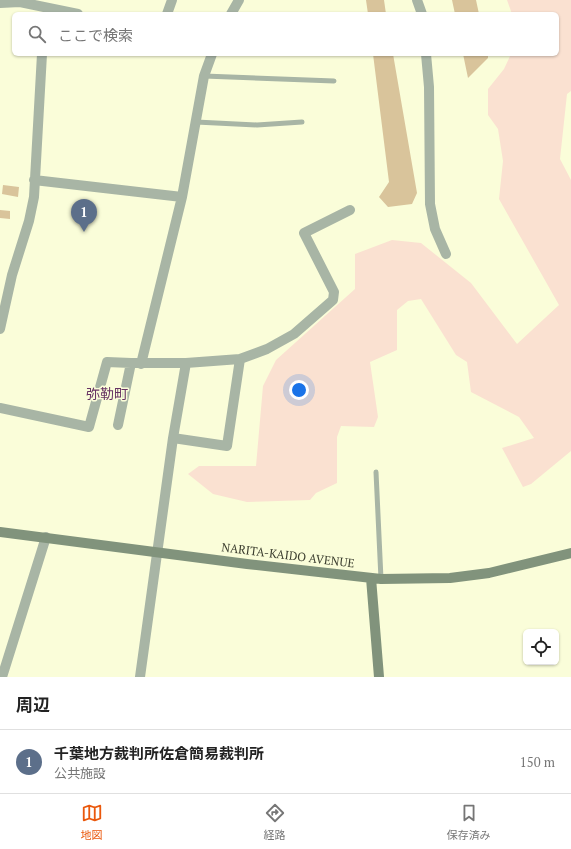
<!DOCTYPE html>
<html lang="ja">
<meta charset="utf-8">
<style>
:root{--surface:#fff;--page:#f6f6f6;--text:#222;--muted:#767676;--line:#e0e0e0;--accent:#ea580c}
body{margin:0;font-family:"PT Serif","Noto Sans JP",serif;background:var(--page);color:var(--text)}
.controls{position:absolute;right:12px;bottom:12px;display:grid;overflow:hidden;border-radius:6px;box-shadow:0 1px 3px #0004}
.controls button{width:36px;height:36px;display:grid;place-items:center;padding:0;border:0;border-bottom:1px solid var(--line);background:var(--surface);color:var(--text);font:20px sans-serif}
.you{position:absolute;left:299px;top:390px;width:14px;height:14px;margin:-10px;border:3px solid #fff;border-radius:50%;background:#1a73e8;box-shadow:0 0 0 6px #1a73e833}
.badge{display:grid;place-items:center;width:26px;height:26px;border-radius:50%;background:var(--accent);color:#fff;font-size:13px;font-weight:700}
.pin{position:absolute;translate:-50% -33px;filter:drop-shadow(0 1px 2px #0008)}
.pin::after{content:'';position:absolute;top:21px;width:14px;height:12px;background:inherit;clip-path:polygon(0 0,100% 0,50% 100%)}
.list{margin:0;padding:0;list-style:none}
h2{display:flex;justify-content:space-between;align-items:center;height:52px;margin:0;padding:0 16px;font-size:17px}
h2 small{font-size:13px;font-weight:400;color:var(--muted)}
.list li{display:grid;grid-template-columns:26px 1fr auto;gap:12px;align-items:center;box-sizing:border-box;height:64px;padding:0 16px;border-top:1px solid var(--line)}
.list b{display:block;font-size:15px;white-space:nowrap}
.list p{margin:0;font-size:13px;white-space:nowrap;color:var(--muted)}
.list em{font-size:13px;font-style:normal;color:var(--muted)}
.icon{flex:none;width:22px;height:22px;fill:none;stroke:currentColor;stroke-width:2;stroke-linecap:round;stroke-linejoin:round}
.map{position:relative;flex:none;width:571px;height:677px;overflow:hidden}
.search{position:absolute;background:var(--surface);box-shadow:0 1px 3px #0004;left:12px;right:12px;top:12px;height:44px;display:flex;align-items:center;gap:10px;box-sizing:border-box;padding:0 14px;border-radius:6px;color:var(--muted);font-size:15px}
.sheet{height:116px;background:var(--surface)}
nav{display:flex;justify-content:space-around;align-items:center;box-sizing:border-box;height:56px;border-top:1px solid var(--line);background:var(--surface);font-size:11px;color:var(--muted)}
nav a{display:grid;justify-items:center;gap:2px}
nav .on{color:var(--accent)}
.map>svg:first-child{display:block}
.green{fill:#fae1d1}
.building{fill:#d9c49b}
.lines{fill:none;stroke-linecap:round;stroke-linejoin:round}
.lane{stroke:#a8b5a5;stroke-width:5}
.street{stroke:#a8b5a5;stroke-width:10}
.secondary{stroke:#81937c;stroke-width:10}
.labels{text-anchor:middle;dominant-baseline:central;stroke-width:3;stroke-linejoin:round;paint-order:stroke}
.street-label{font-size:12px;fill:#3c3e2f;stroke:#fafdd9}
.quarter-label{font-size:14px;fill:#673363;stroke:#fafdd9}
</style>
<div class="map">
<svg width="571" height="677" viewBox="0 0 571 677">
<rect width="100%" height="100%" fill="#fafdd9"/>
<path class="green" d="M507,0H571V91L567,94L560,159L571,180V451L531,484L523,487L502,448L534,438L519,417L471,392L467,362L456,355L421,299L408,301L397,310V350L370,362L378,417L374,427L341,426L337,437V483L316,493L310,500L247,502L213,494L188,474L199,466H256L263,386L276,360L355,289V254L392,240L421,243L471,283L517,344L559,305L499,199L503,161L498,129L488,115V89L504,69L511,54H557V14H512Z"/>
<path class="building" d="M366,0H384L386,14H368Z
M452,0H476L479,14H455Z
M373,54H393L417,193L412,204L388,207L379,197L389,182Z
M463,54H488V58L468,78Z
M3,185L19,187L18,197L2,194Z
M0,210L10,211V219L0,218Z"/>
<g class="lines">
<path class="lane" d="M204,76L334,81
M196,122L257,125L302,122
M376,472L381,579"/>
<path class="street" d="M417,0L422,14
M0,3L20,2L78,14
M167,14L172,0
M231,14L239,0
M426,54L429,87L430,204L435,229L446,254
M34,180L182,197L204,76L212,54
M0,329L12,275L29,221L34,197L42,54
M141,364L182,197
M0,408L89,427L107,362L131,363
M118,425L131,363H186L240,359L267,349L294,334L333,300L334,292L304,233L350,210
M173,438L227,446L240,359
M2,677L46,537
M140,677L173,438L186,363"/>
<path class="secondary" d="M0,532L247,564L381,579L450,578L489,573L571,553
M371,578L379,677"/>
</g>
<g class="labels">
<g class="street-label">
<text transform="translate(288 555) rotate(7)">NARITA-KAIDO AVENUE</text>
</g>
<g class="quarter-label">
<text x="107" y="393">弥勒町</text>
</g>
</g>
</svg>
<div class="controls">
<button><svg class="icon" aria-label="locate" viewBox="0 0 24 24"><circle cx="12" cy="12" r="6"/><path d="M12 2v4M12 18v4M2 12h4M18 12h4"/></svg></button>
</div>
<div class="you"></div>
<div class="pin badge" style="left:84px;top:232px;background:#5c6f8a">1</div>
<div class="search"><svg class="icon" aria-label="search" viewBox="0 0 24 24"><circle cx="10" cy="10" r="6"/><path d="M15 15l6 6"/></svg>ここで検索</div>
</div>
<section class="sheet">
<h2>周辺<small></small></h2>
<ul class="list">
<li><span class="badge" style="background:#5c6f8a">1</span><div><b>千葉地方裁判所佐倉簡易裁判所</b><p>公共施設</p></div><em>150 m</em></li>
</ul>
</section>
<nav>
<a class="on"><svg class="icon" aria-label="map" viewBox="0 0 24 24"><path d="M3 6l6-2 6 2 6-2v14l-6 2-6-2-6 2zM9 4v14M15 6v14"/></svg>地図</a>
<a><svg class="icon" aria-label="directions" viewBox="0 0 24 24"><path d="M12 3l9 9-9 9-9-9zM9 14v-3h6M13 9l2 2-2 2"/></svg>経路</a>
<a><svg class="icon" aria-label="saved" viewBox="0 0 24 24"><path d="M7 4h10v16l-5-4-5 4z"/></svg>保存済み</a>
</nav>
